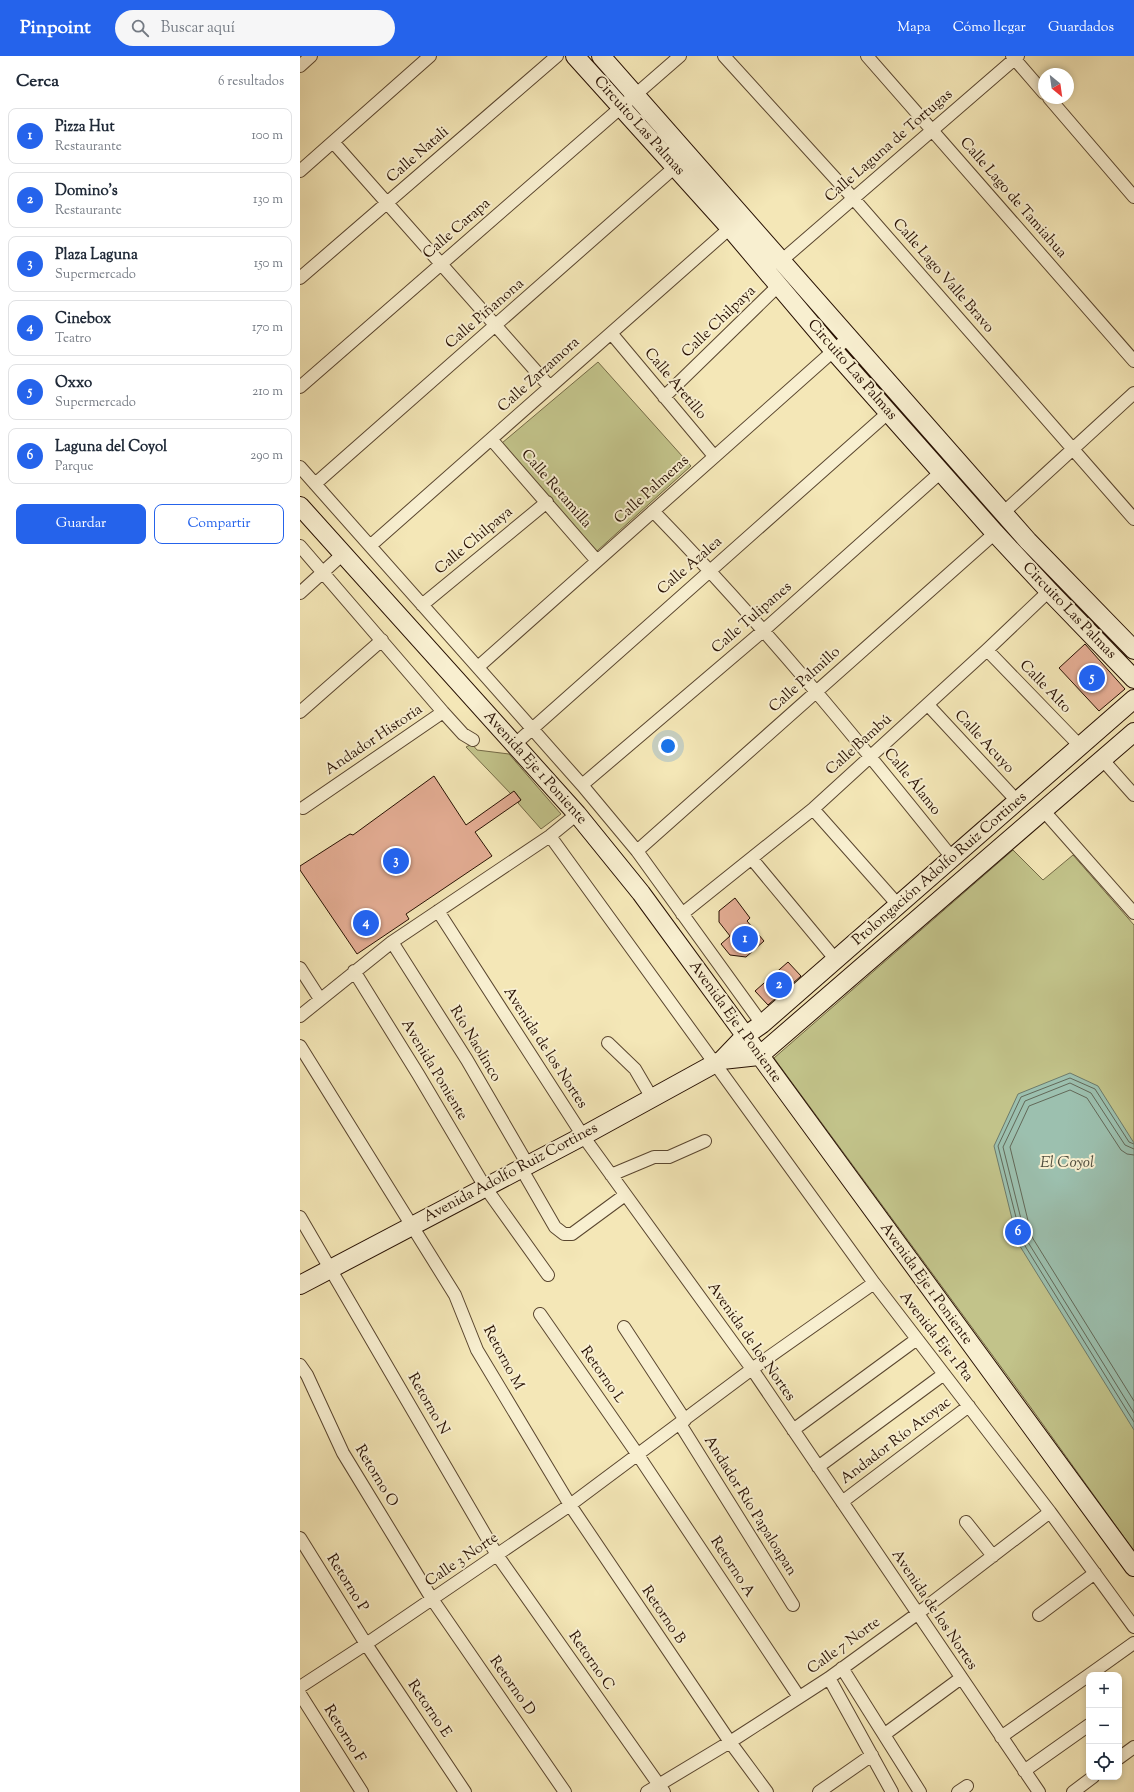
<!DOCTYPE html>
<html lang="es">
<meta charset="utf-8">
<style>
:root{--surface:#fff;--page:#f6f6f7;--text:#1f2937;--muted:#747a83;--line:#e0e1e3;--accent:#2563eb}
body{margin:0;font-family:"Sorts Mill Goudy",serif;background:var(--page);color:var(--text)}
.controls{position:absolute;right:12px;bottom:12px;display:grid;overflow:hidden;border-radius:8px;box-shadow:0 2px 6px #0003}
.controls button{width:36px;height:36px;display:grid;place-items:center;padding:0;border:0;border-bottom:1px solid var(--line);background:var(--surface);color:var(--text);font:20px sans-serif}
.compass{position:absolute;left:738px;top:12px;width:36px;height:36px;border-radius:50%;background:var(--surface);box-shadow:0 2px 6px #0003;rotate:151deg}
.you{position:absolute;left:368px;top:690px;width:14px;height:14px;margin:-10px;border:3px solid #fff;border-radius:50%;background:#1a73e8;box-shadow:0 0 0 6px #1a73e833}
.badge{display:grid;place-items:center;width:26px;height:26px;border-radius:50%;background:var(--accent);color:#fff;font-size:13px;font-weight:700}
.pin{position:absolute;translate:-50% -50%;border:2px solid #fff;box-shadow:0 1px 4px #0006}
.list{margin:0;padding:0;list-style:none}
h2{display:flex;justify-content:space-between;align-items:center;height:52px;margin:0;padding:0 16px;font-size:17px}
h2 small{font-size:13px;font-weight:400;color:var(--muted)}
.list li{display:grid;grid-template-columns:26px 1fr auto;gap:12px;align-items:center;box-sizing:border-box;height:56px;margin:0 8px 8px;padding:0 8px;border:1px solid var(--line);border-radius:8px}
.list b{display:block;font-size:15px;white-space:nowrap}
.list p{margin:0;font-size:13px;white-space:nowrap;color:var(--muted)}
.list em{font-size:13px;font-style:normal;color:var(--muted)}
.actions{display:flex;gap:8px;padding:12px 16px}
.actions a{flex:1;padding:9px 0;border:1px solid var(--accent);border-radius:8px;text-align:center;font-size:14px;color:var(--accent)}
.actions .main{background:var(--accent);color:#fff}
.icon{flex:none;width:22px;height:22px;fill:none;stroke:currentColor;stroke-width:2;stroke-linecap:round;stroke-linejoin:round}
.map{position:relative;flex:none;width:834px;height:1736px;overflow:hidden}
header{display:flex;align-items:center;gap:24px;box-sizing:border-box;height:56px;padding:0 20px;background:var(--accent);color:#fff}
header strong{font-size:19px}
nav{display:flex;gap:22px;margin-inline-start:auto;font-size:14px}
.search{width:280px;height:36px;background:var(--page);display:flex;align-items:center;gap:10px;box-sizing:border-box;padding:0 14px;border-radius:22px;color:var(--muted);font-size:15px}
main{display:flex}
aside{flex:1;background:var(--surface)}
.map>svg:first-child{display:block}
.green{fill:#c2c38a;stroke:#746a46}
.water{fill:#9cc0af;stroke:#6d7a6a}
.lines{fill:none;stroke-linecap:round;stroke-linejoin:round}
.shore{stroke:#626858;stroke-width:1}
.building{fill:#e4ad94;stroke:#271002}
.street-casing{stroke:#5a462f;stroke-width:14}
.secondary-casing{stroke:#271002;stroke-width:20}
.street{stroke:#f8efd0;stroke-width:12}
.secondary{stroke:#f8efd0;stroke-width:18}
.labels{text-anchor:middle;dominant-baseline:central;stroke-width:4;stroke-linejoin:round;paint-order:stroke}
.street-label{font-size:15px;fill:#271002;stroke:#f8efd0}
.water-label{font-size:16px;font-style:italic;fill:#504e3f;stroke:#f8efd0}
</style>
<header>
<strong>Pinpoint</strong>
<div class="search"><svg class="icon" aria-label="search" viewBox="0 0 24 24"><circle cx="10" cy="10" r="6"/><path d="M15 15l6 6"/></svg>Buscar aquí</div>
<nav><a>Mapa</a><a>Cómo llegar</a><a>Guardados</a></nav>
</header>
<main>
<aside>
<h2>Cerca<small>6 resultados</small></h2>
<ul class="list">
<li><span class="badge">1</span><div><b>Pizza Hut</b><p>Restaurante</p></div><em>100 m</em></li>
<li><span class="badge">2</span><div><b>Domino's</b><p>Restaurante</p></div><em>130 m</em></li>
<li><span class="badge">3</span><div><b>Plaza Laguna</b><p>Supermercado</p></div><em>150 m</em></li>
<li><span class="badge">4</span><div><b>Cinebox</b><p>Teatro</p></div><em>170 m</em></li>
<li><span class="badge">5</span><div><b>Oxxo</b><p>Supermercado</p></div><em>210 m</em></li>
<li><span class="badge">6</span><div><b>Laguna del Coyol</b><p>Parque</p></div><em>290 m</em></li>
</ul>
<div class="actions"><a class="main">Guardar</a><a>Compartir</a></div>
</aside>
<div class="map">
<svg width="834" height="1736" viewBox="0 0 834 1736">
<rect width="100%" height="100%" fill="#f4e7b7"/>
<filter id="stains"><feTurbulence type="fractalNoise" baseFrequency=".005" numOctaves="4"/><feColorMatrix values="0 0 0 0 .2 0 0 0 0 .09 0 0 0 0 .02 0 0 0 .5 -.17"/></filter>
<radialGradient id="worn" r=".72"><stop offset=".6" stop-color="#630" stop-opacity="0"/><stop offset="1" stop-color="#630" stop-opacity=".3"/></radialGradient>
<path class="green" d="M298,306L391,410L297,495L202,387Z
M172,688L177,694L209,698L261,758L241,773L218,747L221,744L215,736L211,738L166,691Z
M713,794L743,824L773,799L834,869V1495L729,1349L474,1002Z"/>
<path class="water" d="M770,1017L798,1030L834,1087V1374L718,1187L694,1090L718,1038Z"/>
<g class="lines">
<path class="shore" d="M834,1088L829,1086L795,1033L770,1022L721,1041L698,1090L722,1185L834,1366
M834,1093L825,1089L791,1037L770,1027L725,1045L703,1091L726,1183L834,1357
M834,1099L827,1098L821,1094L787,1042L770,1034L729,1050L710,1091L732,1181L834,1345"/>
</g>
<path class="building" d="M785,588L825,633L799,655L759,612Z
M134,720L166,769L214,735L221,744L175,776L192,800L106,858L109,863L57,898L0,814V810L50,778L53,779Z
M435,842L450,862L447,865L464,885L446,901L430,899L421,888L430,880L419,866V855Z
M488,906L501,920L468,949L455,935Z"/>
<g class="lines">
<g class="street-casing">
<path id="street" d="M424,0L553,142L834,463
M567,0L834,305
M712,0L744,37
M0,10L11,0
M749,42L834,141
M33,86L250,331
M0,115L130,0
M481,205L718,0
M0,222L257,0
M311,277L414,400
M0,331L380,0
M364,341L479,229
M191,383L297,505
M0,411L282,729L337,795L462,968
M15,428L375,111
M353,455C460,565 557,683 653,803
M703,457L834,337
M0,490L143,656L163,678L173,684
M70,490L430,172
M0,537L44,497
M122,549L247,446
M687,594L780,690
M178,611L549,281
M628,649L717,745
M0,656L82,584
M214,689L589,356
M802,703L834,739
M282,729L464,574L641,416
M3,752L143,656
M513,753L599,850
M743,754L834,857
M250,780L574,1227L750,1456L834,1571
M337,795L695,477
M452,803L536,904
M138,855L283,1080L452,1313L739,1736
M382,858L513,753L687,594L749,535
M92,886L167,1004L228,1109
M0,912L20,943
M54,915L118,1018L185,1131L248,1219
M0,960L92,886L250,780L277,758
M308,987L335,1013L352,1042
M0,990L155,1239L177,1294L270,1449L430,1686L467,1736
M221,1112L255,1171L264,1178H272L325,1139
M311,1119L354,1101H369L405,1085
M0,1161L197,1499L364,1736
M240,1258L338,1399L499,1641
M324,1271L385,1364
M0,1309L7,1319L43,1397L132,1543L265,1736
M380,1368L493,1549
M493,1374L617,1283
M518,1411L644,1318
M542,1446L669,1350
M666,1466L693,1500
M0,1482L66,1588L165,1736
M739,1559L795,1517
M542,1612L620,1736
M789,1619L834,1587
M529,1622L592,1736
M0,1631L66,1588L270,1449L452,1313L574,1227
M0,1638L62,1736
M585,1678L661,1622
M701,1681L789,1619
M819,1702L834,1691
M724,1715L789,1669
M347,1736L430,1686L529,1622L617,1558L750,1456
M519,1736L572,1699
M658,1736L667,1730
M773,1736L793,1721"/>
</g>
<g class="secondary-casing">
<path id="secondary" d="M275,0L430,172L534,295L695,477L749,535L834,623
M301,0L728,485L834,594
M0,450L277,758L341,837L834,1511
M422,1004L445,980L462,968L834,643
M0,1229L283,1080L414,1008L422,1004L459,1000L834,676"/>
</g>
<use href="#street" class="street"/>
<use href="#secondary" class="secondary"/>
</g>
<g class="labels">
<g class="street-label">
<text transform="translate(339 70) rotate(48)">Circuito Las Palmas</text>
<text transform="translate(589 90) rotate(-41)">Calle Laguna de Tortugas</text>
<text transform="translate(118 99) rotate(-41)">Calle Natali</text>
<text transform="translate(713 142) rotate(49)">Calle Lago de Tamiahua</text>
<text transform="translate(157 173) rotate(-41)">Calle Carapa</text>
<text transform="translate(643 220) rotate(49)">Calle Lago Valle Bravo</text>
<text transform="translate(185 258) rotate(-41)">Calle Piñanona</text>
<text transform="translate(419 266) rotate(-44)">Calle Chilpaya</text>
<text transform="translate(552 314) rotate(49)">Circuito Las Palmas</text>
<text transform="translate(239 319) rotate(-42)">Calle Zarzamora</text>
<text transform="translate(375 328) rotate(50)">Calle Aretillo</text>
<text transform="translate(256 433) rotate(49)">Calle Retamilla</text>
<text transform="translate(352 434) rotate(-42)">Calle Palmeras</text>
<text transform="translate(174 485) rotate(-40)">Calle Chilpaya</text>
<text transform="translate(390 510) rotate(-41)">Calle Azalea</text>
<text transform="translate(769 555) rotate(46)">Circuito Las Palmas</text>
<text transform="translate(452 562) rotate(-41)">Calle Tulipanes</text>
<text transform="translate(505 624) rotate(-42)">Calle Palmillo</text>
<text transform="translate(745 631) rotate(46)">Calle Alto</text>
<text transform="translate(74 684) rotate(-34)">Andador Historia</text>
<text transform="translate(684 686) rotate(47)">Calle Acuyo</text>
<text transform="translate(559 689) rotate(-42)">Calle Bambú</text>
<text transform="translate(235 712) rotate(48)">Avenida Eje 1 Poniente</text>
<text transform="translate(612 726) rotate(51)">Calle Álamo</text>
<text transform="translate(640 813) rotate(-41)">Prolongación Adolfo Ruiz Cortines</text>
<text transform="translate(435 966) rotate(54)">Avenida Eje 1 Poniente</text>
<text transform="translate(175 988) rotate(59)">Río Naolinco</text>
<text transform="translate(245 992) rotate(57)">Avenida de los Nortes</text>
<text transform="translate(134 1014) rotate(59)">Avenida Poniente</text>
<text transform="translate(211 1117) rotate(-28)">Avenida Adolfo Ruiz Cortines</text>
<text transform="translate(626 1228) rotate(54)">Avenida Eje 1 Poniente</text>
<text transform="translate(636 1281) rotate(52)">Avenida Eje 1 Pta</text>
<text transform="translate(451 1286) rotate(55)">Avenida de los Nortes</text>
<text transform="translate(203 1302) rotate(62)">Retorno M</text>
<text transform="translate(302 1319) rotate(55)">Retorno L</text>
<text transform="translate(128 1348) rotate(60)">Retorno N</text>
<text transform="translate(596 1385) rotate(-37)">Andador Río Atoyac</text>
<text transform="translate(76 1420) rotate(59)">Retorno O</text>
<text transform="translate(450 1450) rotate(58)">Andador Río Papaloapan</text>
<text transform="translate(162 1504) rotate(-34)">Calle 3 Norte</text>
<text transform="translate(432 1511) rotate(57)">Retorno A</text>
<text transform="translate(47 1527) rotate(58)">Retorno P</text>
<text transform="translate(634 1554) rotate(56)">Avenida de los Nortes</text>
<text transform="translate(363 1559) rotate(56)">Retorno B</text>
<text transform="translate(544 1590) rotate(-36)">Calle 7 Norte</text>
<text transform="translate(291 1605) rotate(55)">Retorno C</text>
<text transform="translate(212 1630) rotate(55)">Retorno D</text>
<text transform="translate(129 1653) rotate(56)">Retorno E</text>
<text transform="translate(44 1678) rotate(58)">Retorno F</text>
</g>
<g class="water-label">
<text x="767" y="1107">El Coyol</text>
</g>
</g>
<rect width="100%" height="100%" filter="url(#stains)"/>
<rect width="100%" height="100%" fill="url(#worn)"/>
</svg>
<div class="controls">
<button>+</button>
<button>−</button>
<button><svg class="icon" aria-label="locate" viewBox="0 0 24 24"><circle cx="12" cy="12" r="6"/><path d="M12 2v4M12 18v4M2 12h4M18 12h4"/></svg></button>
</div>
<svg class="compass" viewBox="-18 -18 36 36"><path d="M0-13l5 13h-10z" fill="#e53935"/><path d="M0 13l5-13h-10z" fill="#747a83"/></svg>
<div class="you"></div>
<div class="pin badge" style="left:445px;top:883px">1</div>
<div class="pin badge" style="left:479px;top:929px">2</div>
<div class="pin badge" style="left:96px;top:805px">3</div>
<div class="pin badge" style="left:66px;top:867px">4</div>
<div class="pin badge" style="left:792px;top:622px">5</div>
<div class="pin badge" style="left:718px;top:1176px">6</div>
</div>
</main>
